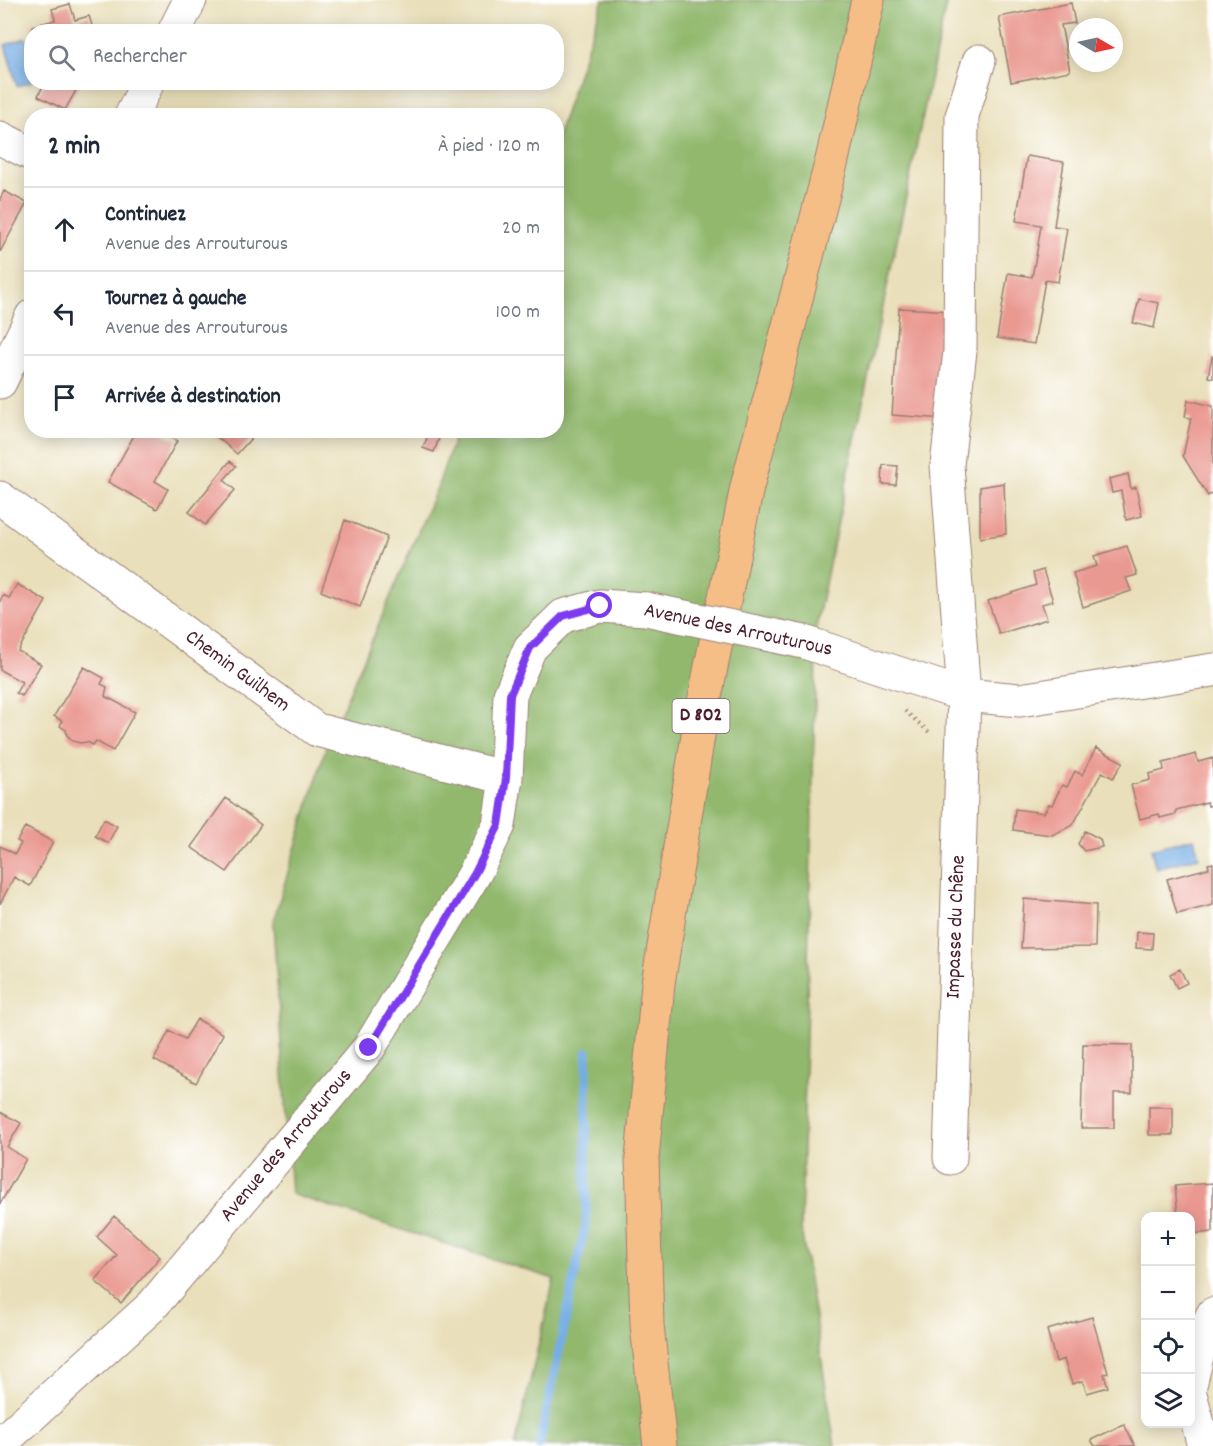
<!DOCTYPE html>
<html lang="fr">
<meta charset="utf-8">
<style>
:root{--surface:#fff;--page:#f2f2f3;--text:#1f2937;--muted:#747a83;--line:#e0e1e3}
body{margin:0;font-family:Dekko,sans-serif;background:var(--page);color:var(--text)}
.controls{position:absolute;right:18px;bottom:18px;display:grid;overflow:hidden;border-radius:12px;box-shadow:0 3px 15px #0003}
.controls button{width:54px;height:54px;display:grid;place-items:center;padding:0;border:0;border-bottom:2px solid var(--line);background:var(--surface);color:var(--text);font:30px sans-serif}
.compass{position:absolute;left:1069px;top:18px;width:54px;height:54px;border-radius:50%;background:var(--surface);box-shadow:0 3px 15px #0003;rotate:99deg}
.stop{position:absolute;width:18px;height:18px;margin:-14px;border:4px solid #7c3aed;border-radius:50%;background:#fff}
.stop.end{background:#7c3aed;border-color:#fff;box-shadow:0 2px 6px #0008}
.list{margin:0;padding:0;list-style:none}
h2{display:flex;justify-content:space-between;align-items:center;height:78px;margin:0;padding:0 24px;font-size:26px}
h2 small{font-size:20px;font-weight:400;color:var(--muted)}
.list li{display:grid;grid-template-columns:39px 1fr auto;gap:18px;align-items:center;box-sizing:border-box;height:84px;padding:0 24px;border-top:2px solid var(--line)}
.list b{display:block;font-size:22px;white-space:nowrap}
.list p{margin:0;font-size:20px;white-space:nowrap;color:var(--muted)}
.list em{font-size:20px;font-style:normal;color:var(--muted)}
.icon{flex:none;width:33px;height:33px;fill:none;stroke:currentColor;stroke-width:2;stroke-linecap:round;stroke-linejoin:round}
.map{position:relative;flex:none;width:1213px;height:1446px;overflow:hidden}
.search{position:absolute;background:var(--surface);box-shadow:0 3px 15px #0003;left:24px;top:24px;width:540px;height:66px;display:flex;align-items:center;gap:15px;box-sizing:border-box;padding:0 21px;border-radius:24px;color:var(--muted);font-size:22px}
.panel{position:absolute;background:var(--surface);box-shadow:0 3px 15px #0003;left:24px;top:108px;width:540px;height:330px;border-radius:24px}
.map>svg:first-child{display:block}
.forest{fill:#91b86d;stroke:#6e6c4c;stroke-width:1.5}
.water{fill:#74ade4;stroke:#5f6688;stroke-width:1.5}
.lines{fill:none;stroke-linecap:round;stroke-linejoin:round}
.stream{stroke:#74ade4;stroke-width:9}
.building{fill:#ea9991}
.minor-casing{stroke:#9a7f72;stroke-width:35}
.major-casing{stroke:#9a7f72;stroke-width:35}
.path{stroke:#9a7f72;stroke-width:4;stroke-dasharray:1.5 4.5;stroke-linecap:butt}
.minor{stroke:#fff;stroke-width:33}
.major{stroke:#f6be87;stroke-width:33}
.minor-bridge-casing{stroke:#9a7f72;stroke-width:35;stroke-linecap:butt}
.minor-bridge{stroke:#fff;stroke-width:33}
.route{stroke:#7c3aed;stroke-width:8}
.labels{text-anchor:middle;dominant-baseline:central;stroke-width:6;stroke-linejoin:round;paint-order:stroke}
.shield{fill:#fff;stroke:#80626b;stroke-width:1.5}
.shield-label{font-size:20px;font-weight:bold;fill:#4a1f2b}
.street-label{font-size:21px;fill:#4a1f2b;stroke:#fff}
</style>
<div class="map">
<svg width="1213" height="1446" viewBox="0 0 1213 1446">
<rect width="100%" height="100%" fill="#fff"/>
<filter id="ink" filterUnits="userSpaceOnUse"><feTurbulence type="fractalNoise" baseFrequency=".0167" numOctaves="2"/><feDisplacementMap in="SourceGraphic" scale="12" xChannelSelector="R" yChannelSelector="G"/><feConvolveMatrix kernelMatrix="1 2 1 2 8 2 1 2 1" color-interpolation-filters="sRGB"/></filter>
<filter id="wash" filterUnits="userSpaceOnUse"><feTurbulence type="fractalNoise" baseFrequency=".008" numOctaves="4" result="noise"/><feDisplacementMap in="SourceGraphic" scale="24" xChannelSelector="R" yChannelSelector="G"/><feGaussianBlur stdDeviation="1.35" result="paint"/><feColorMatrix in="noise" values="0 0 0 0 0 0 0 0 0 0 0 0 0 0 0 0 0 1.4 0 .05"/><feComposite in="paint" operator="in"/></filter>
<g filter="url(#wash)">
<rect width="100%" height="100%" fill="#e9dfba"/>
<path class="forest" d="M603,0H947L817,622L801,1228L835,1446H515L554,1279L291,1194L273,922L326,747L437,488L457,431L556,430L557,137Z"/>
<path class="water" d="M26,38L31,55V82L17,86L5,45Z
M1194,838L1199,857L1156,868L1151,849Z"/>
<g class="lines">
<path class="stream" d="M539,1446L586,1222L587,1052"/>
</g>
<g id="blocks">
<path class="building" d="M1071,3L1075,23L1061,25L1070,71L1011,82L999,17Z
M70,4L75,20L89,16L94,32H33L32,26L55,20L52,9Z
M45,82H79V85L65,110L38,96Z
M1027,156L1064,162L1054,226L1067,228L1058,282L1045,280L1034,344L997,338L1008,273L1032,277L1037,251L1041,225L1016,221Z
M4,191L27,203L0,252V199Z
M1139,299L1159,303L1154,328L1133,323Z
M899,308L953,311L945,419L892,415Z
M1212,356L1213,357V378L1208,377Z
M1188,400L1213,406V493L1208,496L1183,456L1191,418L1185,417Z
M137,430H158L177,441L155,481L168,489L157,509L108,482Z
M209,430H249L254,435L237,454Z
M430,430H442L434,452L423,448Z
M230,461L236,466L224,480L235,490L205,525L189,512Z
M883,465L898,466L896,485L882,484Z
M1128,474L1131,489L1136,487L1142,516L1126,520L1121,491L1112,493L1109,479Z
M1004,483L1006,534L980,538V487Z
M345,520L387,537L360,607L321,591Z
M1127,546L1137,575L1126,578L1131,591L1083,607L1073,573L1097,566L1094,556Z
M1043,570L1053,601L1042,604L1047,619L999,634L988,601L1036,585L1033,573Z
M17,584L46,601L18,651L41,664L22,696L16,693L22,682L0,670V601L3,595L9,598Z
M84,667L104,678L101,684L107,687L105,696L135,712L113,751L96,741L93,745L87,742L80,743L73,741L67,735L66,730L60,726L62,721L54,716Z
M1096,748L1123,762L1113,778L1102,772L1073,825L1052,835L1013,830L1015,809L1044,813L1049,804L1052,805L1062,785L1067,787L1075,771L1082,775Z
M1196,754L1198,762L1213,758V805L1208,806L1207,802L1176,810V814L1160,818L1159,814L1140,819L1131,785L1150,780L1149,774L1164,770L1163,763Z
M226,798L261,825L227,872L191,847Z
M104,819L117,826L108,843L95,836Z
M25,827L53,842L30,886L14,877L0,904V846L15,854L21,843L17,841Z
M1085,831L1100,839L1102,847L1084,851L1078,844Z
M1213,863V905L1177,914L1167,879L1209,868L1208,864Z
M1024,899L1096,905L1095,947L1021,948Z
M1137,932L1153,933L1152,949L1136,948Z
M1180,969L1187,983L1177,988L1170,974Z
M197,1019L223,1034L196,1083L154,1060L169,1031L185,1039Z
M1083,1044L1132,1045V1093H1114V1128H1081Z
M1149,1107H1173V1135H1149Z
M0,1112L21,1123L7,1147L26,1159L0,1204Z
M1213,1183V1232L1191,1234V1216H1178L1175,1186Z
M114,1216L160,1257L121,1303L95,1281L117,1255L97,1237Z
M1092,1317L1108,1373L1104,1374L1108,1387L1087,1393L1083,1381L1072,1384L1064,1359L1056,1362L1047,1330Z
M1124,1424L1135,1446H1095L1091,1440Z"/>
</g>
</g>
<g filter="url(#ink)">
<use href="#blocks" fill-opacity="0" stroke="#9a7f72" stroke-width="1.5"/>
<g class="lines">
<g class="minor-casing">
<path id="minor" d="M174,32L190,0
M131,116L148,82
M0,138L32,154
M0,382L32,316
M0,498L317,730L506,778
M804,642L964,695L1020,700L1213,670
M950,1158L964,695L947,465L960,351L962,116L979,61
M1190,1385L1202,1336L1213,1314
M1190,1394L1204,1446
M0,1444L152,1306L369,1048L475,873L499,825L506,778L510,695L530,648L563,616L600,606L646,609"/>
</g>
<g class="major-casing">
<path id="major" d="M660,1446L647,1325L642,1159L658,984L701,717L747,487L832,160L868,0"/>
</g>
<path class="path" d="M905,711L929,732L931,731"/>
<use href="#minor" class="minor"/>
<use href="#major" class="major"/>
<g class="minor-bridge-casing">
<path id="minor-bridge" d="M646,609L804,642"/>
</g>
<use href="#minor-bridge" class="minor-bridge"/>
</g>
</g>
<g class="lines" filter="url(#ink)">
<path class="route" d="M369,1048L475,873L499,825L506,778L510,695L530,648L563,616L600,606"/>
</g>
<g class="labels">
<rect class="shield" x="672.5" y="699" width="57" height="34" rx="4.5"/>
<g class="shield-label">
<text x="701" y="716">D 802</text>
</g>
<g class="street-label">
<text transform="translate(738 631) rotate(12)">Avenue des Arrouturous</text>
<text transform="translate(237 672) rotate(36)">Chemin Guilhem</text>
<text transform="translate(957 927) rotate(-88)">Impasse du Chêne</text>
<text transform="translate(287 1146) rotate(-50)">Avenue des Arrouturous</text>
</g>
</g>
</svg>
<div class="controls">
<button>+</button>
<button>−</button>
<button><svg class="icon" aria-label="locate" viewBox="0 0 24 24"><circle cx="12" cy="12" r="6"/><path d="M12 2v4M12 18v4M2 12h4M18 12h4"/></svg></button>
<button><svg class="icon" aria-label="layers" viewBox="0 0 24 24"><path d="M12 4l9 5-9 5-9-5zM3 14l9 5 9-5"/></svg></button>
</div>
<svg class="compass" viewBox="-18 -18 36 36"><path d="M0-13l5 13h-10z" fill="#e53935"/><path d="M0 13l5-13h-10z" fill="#747a83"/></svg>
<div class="stop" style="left:600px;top:606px"></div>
<div class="stop end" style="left:369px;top:1048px"></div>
<div class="search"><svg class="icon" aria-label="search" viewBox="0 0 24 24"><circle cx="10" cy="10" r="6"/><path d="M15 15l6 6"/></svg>Rechercher</div>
<section class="panel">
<h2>2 min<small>À pied · 120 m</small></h2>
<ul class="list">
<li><svg class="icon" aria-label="ahead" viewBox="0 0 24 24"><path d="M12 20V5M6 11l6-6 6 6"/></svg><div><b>Continuez</b><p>Avenue des Arrouturous</p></div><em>20 m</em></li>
<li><svg class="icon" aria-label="left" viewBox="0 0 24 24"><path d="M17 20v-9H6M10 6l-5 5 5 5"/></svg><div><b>Tournez à gauche</b><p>Avenue des Arrouturous</p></div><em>100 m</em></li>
<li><svg class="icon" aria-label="arrive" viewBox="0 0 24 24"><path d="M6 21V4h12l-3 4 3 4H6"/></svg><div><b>Arrivée à destination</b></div></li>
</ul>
</section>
</div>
